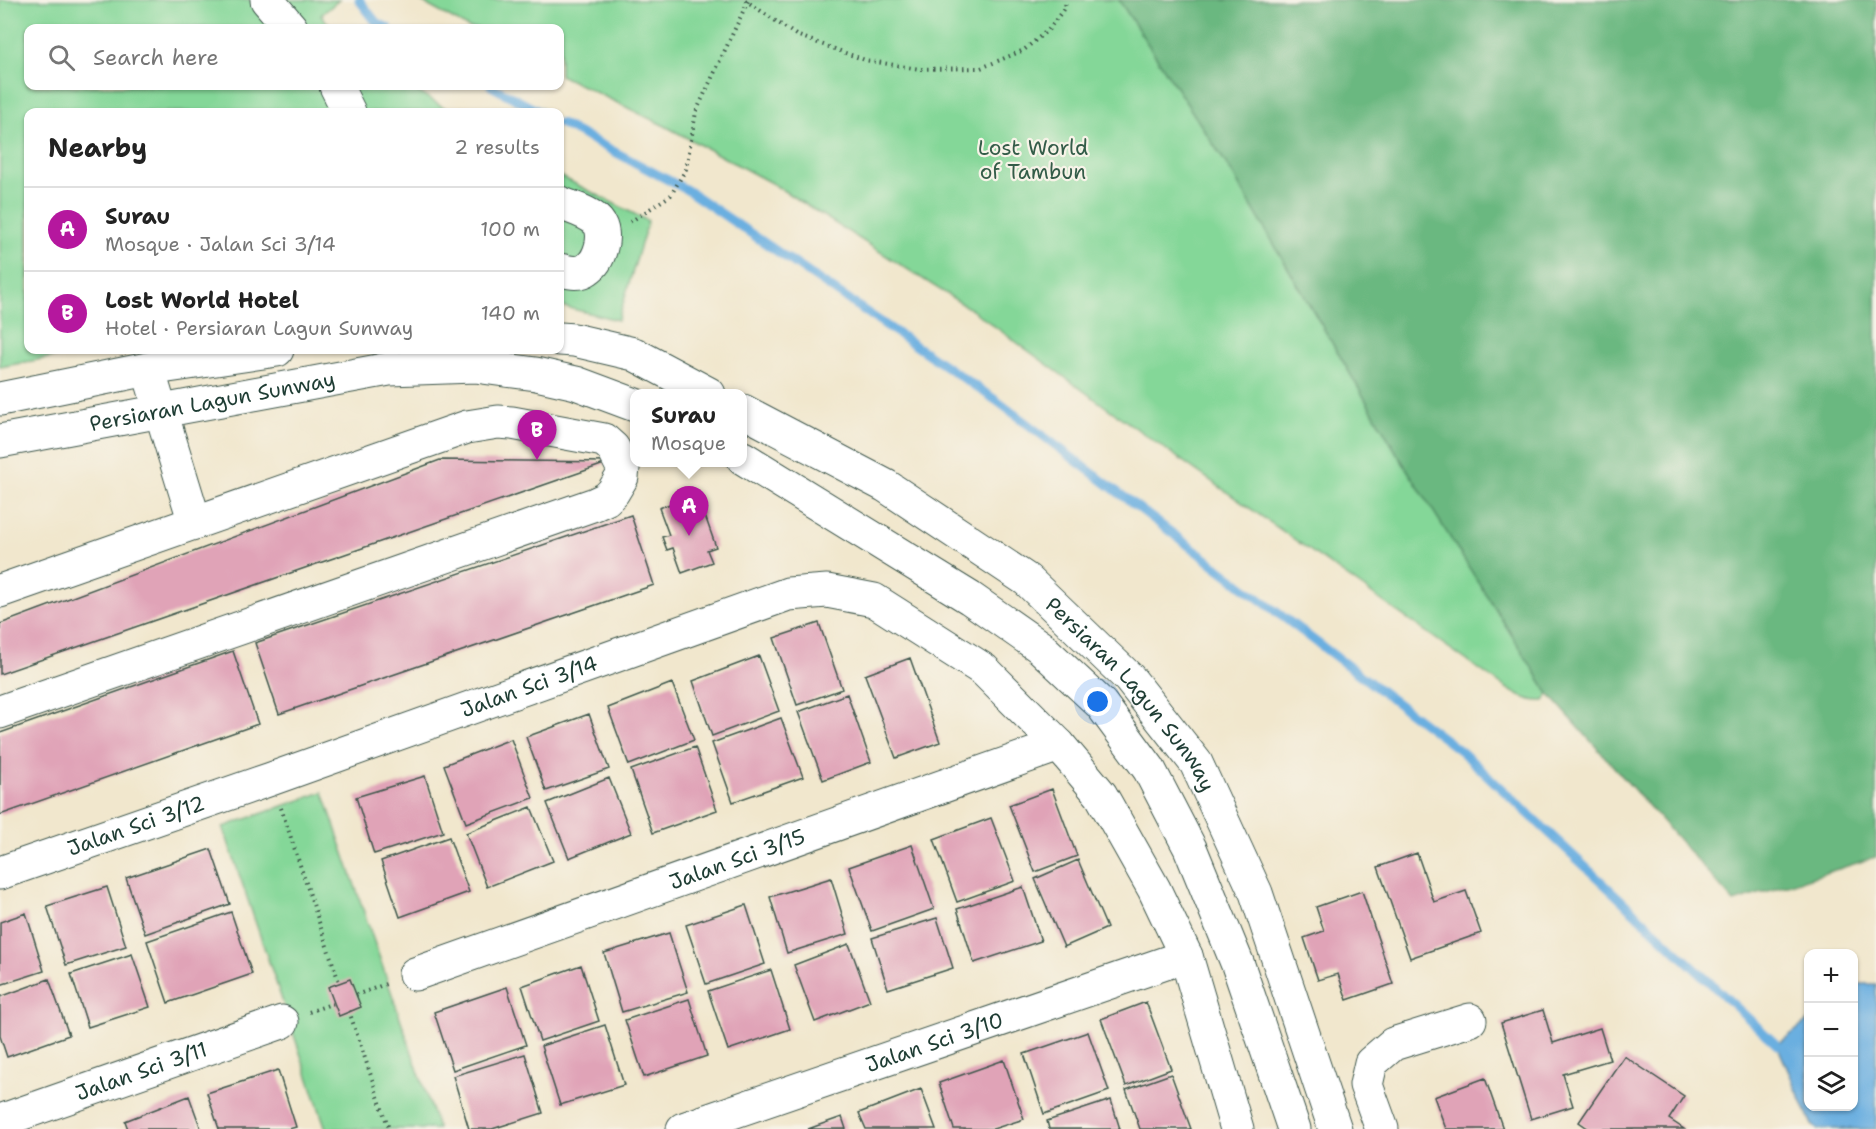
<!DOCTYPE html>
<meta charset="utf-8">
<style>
:root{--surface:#fff;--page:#f2f2f2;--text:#222;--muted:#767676;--line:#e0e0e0;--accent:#b5179e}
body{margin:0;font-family:"Shantell Sans",sans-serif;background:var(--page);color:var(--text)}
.controls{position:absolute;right:18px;bottom:18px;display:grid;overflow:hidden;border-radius:12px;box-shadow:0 2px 4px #0004}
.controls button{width:54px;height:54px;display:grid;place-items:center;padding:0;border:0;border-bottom:2px solid var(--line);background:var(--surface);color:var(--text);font:30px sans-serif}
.you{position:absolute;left:1098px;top:702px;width:21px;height:21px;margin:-15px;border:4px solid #fff;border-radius:50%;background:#1a73e8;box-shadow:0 0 0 9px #1a73e833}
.badge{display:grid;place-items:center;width:39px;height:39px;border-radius:50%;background:var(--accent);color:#fff;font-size:20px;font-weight:700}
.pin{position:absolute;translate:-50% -50px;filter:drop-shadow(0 2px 3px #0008)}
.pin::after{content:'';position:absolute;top:32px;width:21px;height:18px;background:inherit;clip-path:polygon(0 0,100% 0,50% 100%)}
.popup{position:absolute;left:630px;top:389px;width:117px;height:78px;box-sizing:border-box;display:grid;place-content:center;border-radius:12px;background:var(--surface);filter:drop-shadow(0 2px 4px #0005);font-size:20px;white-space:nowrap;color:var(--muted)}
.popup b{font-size:22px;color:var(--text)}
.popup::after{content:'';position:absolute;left:50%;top:100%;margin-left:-12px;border:12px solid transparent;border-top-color:var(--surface)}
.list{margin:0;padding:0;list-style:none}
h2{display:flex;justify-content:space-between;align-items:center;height:78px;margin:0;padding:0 24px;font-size:26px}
h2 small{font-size:20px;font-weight:400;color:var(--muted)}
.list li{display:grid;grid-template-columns:39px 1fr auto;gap:18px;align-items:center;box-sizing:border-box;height:84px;padding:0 24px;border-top:2px solid var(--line)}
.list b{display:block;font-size:22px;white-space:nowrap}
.list p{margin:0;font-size:20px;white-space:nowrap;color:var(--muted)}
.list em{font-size:20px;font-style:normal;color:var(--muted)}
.icon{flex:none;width:33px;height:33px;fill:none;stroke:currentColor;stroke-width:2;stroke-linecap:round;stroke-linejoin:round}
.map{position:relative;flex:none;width:1876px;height:1129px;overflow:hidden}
.search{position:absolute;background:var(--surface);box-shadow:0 2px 4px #0004;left:24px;top:24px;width:540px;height:66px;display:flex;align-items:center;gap:15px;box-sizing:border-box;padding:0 21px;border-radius:12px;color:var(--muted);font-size:22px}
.panel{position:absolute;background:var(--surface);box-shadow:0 2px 4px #0004;left:24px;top:108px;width:540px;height:246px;border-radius:12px}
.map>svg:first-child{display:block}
.green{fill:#84d798;stroke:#528a66;stroke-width:1.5}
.forest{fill:#6bb880;stroke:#457a5a;stroke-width:1.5}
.water{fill:#6aafe0;stroke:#44768a;stroke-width:1.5}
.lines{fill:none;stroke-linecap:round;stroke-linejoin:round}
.stream{stroke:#6aafe0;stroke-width:9}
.building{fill:#e0a3b7}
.minor-casing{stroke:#3e564b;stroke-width:35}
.major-casing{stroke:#3e564b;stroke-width:35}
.path{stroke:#3e564b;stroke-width:4;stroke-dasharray:1.5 4.5;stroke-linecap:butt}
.minor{stroke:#fff;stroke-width:33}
.major{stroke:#fff;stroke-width:33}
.labels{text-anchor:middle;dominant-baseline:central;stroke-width:4.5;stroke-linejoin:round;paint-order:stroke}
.park-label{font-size:21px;fill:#335c48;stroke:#f7f3e8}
.street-label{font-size:21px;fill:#1f3d34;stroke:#f7f3e8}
</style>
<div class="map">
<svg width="1876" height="1129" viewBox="0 0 1876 1129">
<rect width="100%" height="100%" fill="#f7f3e8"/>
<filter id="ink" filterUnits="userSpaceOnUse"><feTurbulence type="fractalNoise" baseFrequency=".0167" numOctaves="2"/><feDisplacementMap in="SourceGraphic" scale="12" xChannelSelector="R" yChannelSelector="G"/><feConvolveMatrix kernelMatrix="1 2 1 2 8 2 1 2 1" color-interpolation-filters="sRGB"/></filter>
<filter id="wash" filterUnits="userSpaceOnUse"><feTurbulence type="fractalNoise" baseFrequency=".008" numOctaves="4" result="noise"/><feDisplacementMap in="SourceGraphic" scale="24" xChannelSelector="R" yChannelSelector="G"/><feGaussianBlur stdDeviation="1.35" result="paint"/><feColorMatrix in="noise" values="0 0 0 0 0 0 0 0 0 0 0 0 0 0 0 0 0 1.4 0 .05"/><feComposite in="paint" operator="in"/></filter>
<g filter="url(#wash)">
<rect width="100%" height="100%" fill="#f1e7cd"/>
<path class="green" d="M0,0H339L321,15L332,28H28V86H408L452,112H28V350H89L0,367Z
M418,0H1119L1231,171L1398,455L1549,694L1544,701C1525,702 1512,692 1496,681L1110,410L972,310L773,184L665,126L560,75V28H469Z
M560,176L648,221L618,320L560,306Z
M323,792L438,1129H326L223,827Z"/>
<path class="forest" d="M1119,0H1876V857L1734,902L1549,694L1398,455L1231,171Z"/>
<path class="water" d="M1856,984H1876V1129H1818L1812,1125L1777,1045L1808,1021V1106H1854V986Z"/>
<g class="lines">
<path class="stream" d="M359,0L376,22L388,28
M491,86L540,112
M560,123L687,190L997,401L1462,752L1777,1045"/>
</g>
<g id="blocks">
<path class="building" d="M440,460L610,462L0,674V624Z
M684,499L690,514L703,510L716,547L707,550L712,562L682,573L673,548L667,550L662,537L669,535L659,508Z
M631,515L654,585L279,714L255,643Z
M819,623L842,689L797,705L774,638Z
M233,651L258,724L0,815V733Z
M759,656L779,711L712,736L693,681Z
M910,658L940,742L896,758L865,675Z
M672,683L694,740L629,765L608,708Z
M847,694L871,762L823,780L798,712Z
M589,714L609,769L546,791L526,737Z
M781,718L803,777L733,802L712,743Z
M511,739L533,798L466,823L444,765Z
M695,747L717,810L653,833L631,770Z
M425,776L443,832L374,854L356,797Z
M609,778L631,833L569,858L547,803Z
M1052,789L1077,856L1035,872L1009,805Z
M531,807L553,861L487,887L466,833Z
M991,818L1015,881L957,902L934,839Z
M449,837L469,892L400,917L381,861Z
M912,845L934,909L872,931L849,867Z
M211,849L230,904L145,934L126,878Z
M1417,853L1434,902L1466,891L1481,933L1410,958L1378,867Z
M1078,860L1107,928L1064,947L1035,879Z
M831,878L848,934L787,953L770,897Z
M107,887L126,946L66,965L47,906Z
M1023,887L1041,941L974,963L957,909Z
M1362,891L1393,984L1347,1000L1338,974L1318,980L1304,938L1324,931L1316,907Z
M746,905L765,964L706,984L686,925Z
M231,912L252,974L168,1003L147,941Z
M26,913L44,971L0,985V922Z
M937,918L953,968L888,989L872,938Z
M669,933L688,992L622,1012L604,953Z
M849,944L870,1001L815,1022L794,965Z
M132,954L150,1007L88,1027L71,974Z
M581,965L599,1021L540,1041L522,986Z
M771,970L790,1029L728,1050L708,991Z
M49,979L69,1035L7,1057L0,1036V997Z
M350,979L361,1007L339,1016L328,987Z
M507,987L526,1045L453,1070L434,1012Z
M689,999L707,1056L644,1077L625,1020Z
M1146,1002L1171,1069L1126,1086L1101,1019Z
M1543,1010L1553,1043L1600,1028L1610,1060L1563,1074L1573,1106L1531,1119L1501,1023Z
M605,1025L624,1085L560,1105L541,1046Z
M1088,1032L1109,1091L1044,1114L1024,1054Z
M525,1054L543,1113L492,1129H469L453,1076Z
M1624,1056L1684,1096L1669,1119L1684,1129H1589L1579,1122Z
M1004,1060L1024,1119L993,1129H954L939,1083Z
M278,1070L296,1127L289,1129H219L207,1093Z
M1171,1074L1191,1129H1140L1126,1090Z
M1485,1078L1503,1129H1446L1434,1097Z
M921,1089L936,1129H866L859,1113Z
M189,1096L201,1129H128L125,1121Z
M1111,1100L1120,1129H1049L1047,1121Z
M842,1117L846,1129H808Z"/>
</g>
</g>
<g filter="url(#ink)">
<use href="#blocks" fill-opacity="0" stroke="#3e564b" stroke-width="1.5"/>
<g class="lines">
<g class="minor-casing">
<g id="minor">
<path d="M267,0L291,28"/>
<path d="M336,86L349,112"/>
<path d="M560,203C572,208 589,212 598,222C608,234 600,261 587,269C579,275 569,272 560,270"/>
<path d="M148,369L195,523"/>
<path d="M0,591L467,427L498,422L512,423L604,440L613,448L623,468L622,477L613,492L606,499L595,504L0,712"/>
<path id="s1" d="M0,873L271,779L788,594L827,591L874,600L984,670L1059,745L1101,795L1154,889L1186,956L1237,1129"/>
<path id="s2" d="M415,974L1059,745"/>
<path id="s3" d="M0,1121L282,1022"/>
<path id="s4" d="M683,1129L1186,956"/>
<path d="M1382,1129L1366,1085L1371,1063L1393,1044L1470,1020"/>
</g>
</g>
<g class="major-casing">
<g id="major">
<path d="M560,339L574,340L634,354L709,394"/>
<path d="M0,399L148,369L277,350"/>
<path id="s5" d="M743,411L886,486L1027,580L1129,678L1196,763L1256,893L1335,1129"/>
<path id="s6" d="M0,441L389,369L475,366L536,374L576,383L635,405"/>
<path d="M743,458L970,598L1040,647L1101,704L1149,769L1190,848L1238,965L1294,1129"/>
</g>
</g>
<path class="path" d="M745,0L796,35L865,60L919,69L981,68L1024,50L1049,29L1065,7L1066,0
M630,222L671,195L686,169L696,112L748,1
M281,808L339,982
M356,995L386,984
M349,1011L389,1129
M309,1012L334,1003"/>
<use href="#minor" class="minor"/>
<use href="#major" class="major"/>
</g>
</g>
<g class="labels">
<g class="park-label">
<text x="1033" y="148">Lost World<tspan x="1033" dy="24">of Tambun</tspan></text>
</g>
<g class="street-label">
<text stroke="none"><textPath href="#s6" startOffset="216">Persiaran Lagun Sunway</textPath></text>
<text stroke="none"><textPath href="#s1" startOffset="561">Jalan Sci 3/14</textPath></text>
<text stroke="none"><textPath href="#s5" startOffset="486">Persiaran Lagun Sunway</textPath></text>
<text stroke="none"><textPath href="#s1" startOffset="144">Jalan Sci 3/12</textPath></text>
<text stroke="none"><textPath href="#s2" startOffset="342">Jalan Sci 3/15</textPath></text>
<text stroke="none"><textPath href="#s4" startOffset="266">Jalan Sci 3/10</textPath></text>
<text stroke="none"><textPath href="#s3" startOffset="150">Jalan Sci 3/11</textPath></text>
</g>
</g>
</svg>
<div class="controls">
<button>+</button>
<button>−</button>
<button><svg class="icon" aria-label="layers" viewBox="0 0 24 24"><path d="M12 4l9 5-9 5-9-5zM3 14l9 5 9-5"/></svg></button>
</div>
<div class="you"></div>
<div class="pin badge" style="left:689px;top:536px">A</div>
<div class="popup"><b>Surau</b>Mosque</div>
<div class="pin badge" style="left:537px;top:460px">B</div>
<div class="search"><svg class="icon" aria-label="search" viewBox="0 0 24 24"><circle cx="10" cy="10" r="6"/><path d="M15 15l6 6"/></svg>Search here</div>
<section class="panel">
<h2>Nearby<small>2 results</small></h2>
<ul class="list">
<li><span class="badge">A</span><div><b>Surau</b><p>Mosque · Jalan Sci 3/14</p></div><em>100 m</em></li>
<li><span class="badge">B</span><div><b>Lost World Hotel</b><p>Hotel · Persiaran Lagun Sunway</p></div><em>140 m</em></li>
</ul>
</section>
</div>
